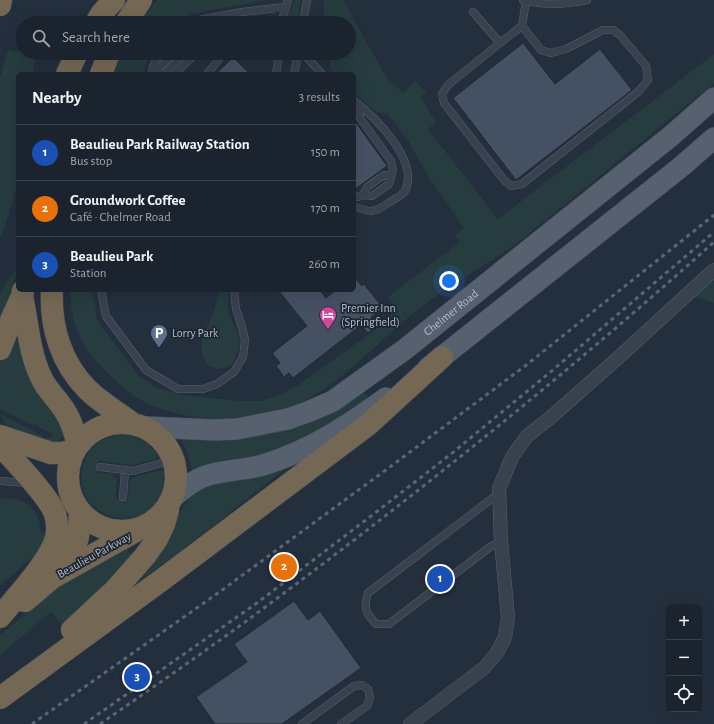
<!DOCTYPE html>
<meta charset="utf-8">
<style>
:root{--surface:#1b232e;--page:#242b36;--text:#f1f3f6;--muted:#a0a4aa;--line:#39404a;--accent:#0b8043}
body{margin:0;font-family:"Alegreya Sans",sans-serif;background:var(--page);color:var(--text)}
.controls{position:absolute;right:12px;bottom:12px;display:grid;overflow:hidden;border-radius:6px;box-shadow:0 4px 16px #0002}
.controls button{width:36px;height:36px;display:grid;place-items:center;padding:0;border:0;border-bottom:1px solid var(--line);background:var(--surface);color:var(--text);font:20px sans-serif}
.you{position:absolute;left:449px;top:281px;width:14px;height:14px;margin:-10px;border:3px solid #fff;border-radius:50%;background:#1a73e8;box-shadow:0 0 0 6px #1a73e833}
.badge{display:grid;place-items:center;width:26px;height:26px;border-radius:50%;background:var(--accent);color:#fff;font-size:13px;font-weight:700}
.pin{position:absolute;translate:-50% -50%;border:2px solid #fff;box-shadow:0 1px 4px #0006}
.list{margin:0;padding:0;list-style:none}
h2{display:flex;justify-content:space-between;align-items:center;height:52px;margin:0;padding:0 16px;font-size:17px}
h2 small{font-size:13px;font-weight:400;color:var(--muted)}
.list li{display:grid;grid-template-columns:26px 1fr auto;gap:12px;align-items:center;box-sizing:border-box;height:56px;padding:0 16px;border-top:1px solid var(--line)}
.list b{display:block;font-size:15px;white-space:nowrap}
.list p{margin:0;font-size:13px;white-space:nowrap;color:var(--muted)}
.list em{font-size:13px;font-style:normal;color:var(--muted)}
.icon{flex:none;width:22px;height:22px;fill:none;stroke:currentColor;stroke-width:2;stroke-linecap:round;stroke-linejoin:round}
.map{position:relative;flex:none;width:714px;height:724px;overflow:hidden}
.search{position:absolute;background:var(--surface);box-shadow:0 4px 16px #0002;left:16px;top:16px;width:340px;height:44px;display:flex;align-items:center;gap:10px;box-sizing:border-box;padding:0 14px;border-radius:22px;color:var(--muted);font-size:15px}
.panel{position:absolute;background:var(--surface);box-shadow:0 4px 16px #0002;left:16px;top:72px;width:340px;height:220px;border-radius:6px}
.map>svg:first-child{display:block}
.green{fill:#263c3f}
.building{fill:#455162;stroke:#1f2835}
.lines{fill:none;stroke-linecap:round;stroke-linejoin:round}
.lane-casing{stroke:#565f6c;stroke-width:8}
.street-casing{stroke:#565f6c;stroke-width:14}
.primary-casing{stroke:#414a57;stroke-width:22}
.highway-casing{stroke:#434c59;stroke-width:23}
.lane{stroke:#38414e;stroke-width:7}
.street{stroke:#38414e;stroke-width:13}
.primary{stroke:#56606e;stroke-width:21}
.highway{stroke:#746855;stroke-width:22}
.rail{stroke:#5a6575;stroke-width:3;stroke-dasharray:4 4;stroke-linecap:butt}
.labels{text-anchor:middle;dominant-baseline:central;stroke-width:3.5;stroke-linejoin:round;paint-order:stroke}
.poi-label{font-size:12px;fill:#b4bcc9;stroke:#1d2633;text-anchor:start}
.street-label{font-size:12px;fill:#b4bcc9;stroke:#1d2633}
</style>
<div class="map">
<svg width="714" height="724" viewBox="0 0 714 724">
<rect width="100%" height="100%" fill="#242f3e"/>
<path class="green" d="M157,0H265L200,12L192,14L176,23H139Z
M295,0H301L297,23H286V19Z
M324,0H343L386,77L403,93L415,81L426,92L421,98L436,122L428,129L498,219L714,54V83L516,244C483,267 447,286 416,311C365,352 327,402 261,418C253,420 244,419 237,419C218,420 200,419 183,415C159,409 135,401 118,383C109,374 99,365 91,355C77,338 70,312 70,290H90C98,304 94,309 98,322L139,376L157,388L182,395L241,401H261L276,396L297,386L368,335L386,321L394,305L388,297L460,242L455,235L464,228L426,173L409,142L387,113L376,112L354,93V74H334L331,68L327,53H349V23H324Z
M8,50L23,52L35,56L33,74H18V182L5,227L0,237V78Z
M121,53H150L143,74H111Z
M714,263V303L680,292Z
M18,266L0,335V293Z
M219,290H229C228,296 228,303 228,309C229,317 233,324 237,330C243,342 238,355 231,366L219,369L207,365L202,354L201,342L214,312Z
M15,320L43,389L64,433C61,444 53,442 44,441L46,437L50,439L53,434L35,425L34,426L0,409V357Z
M364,392L370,399L339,421L280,452L192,472L187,451L182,442L183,440H215L338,407Z
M0,414L43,436L40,441L5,424Z
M120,435C136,436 149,441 158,455L156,459L139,464L131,465L98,461L97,473L112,474L117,479L116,499L128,500L129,482L132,478L161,470L164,472C164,479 164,489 161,496C140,541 63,513 85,460C91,445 104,437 120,435Z
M286,468L199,537L111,603C132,576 156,549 175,521C184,509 187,496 200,487Z
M0,498C25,498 39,506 41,532L48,533L42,549L0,586Z
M127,549L132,555L98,592L61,624L51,612L0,655V635L58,587Z"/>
<path class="building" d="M523,43L555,84L600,49L632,90L516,180L453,98Z
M233,57L250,74H216Z
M354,120L387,166L354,190Z
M354,277L362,286L364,284L383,308L371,317L378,325L368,333L361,325L293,378L289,373L284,377L276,366L280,363L272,353L307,326L278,290H320L326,298L336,290H354Z
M294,601L308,620L320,611L361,668L282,724H215L196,697L247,662L234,644Z"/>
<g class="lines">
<g class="lane-casing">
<path id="lane" d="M523,0C543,6 567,4 587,0
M473,12L500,43L522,26L526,1
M191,23L194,21L242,12L285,7
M281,23L288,0
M303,23L307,0
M500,43L448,85L442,94L444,103L504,180L511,186L522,184L638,92L648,80L646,66L620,35L613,30H603L566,49L551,53L541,50L522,26
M303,53L322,74
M152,74L153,66L160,53
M160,74L159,68L174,53
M164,74L185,53
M174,74L192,57
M207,74L224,53
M276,74L279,53
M294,74L298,53
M354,101C375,117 420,161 405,191C402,196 392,200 387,204C374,213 369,213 354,206
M358,104L360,118L391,161L393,170L389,184L372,196L363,195
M354,196L358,197L363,195L367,187L384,175L390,176
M101,290L106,316L146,370L178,389H203L217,384L234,372L243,357L245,340L242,327L236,309L234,290
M100,467L133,471L173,460
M0,481L27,483
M498,491L494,497L368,593C363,608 366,613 376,624H389L490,547L501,541
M123,497L125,471
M302,724L354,686L362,685L368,689L370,698L367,706L341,724"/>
</g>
<g class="street-casing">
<path id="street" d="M410,724L484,668L497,653L505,637L508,618L501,541L499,489L512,457L527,436L550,418L619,357L714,270"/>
</g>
<g class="primary-casing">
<g id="primary">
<path d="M428,368L682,166L714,138"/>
<path id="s1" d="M147,427L214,430L237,429L288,419L310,411L333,401L404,350L671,136L714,98"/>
<path d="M173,497C183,489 192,481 203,477C223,469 246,471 266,464C311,450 349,425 386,398"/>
</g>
</g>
<g class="highway-casing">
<path id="highway" d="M0,5L1,0
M96,23L102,13L114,0
M126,23L141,0
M67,74L77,53
M101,74L109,53
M52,290C50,326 61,363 87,389C100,402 117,412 132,423
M22,296C28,324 29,352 41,377C47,391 59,400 66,413C72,422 75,434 78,445
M0,349L12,318L22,296L23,291
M68 477a54 54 0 1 1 108 0a54 54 0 1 1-108 0Z
M0,436L51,453H62L75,450
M0,445C14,461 49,496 55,514C57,520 58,531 56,538C50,561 16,597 0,617
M58,571C78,545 79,543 80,511
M25,601L52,578L134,532
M72,630L115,590L145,556L157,539L164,524L168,510
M0,698L163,579L369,424L442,357"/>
</g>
<use href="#lane" class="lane"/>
<use href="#street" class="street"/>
<use href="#primary" class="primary"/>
<use href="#highway" class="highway"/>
<path class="rail" d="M32,724L218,593L394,464L525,366L714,215
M84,724L257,603L371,516L451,454L554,369L714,232
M100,724C155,686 210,648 264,608C419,493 570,371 714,242"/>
</g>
<defs>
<g id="hotel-pin" transform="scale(0.9)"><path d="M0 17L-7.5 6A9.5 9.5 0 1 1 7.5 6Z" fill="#d1479c" stroke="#1d2633"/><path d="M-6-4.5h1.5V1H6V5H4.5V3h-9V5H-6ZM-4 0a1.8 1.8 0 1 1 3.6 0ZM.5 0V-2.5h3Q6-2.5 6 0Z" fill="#fff"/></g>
<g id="parking-pin" transform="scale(0.9)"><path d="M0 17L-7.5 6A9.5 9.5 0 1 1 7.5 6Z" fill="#5c6f8a" stroke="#1d2633"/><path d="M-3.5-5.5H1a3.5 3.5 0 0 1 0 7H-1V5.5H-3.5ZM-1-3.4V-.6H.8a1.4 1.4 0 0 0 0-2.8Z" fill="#fff"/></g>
</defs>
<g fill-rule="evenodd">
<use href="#hotel-pin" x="328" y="315"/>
<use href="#parking-pin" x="159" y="333"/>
</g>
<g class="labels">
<g class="poi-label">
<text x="341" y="308">Premier Inn<tspan x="341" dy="14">(Springfield)</tspan></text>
<text x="172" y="333">Lorry Park</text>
</g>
<g class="street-label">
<text stroke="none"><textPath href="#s1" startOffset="338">Chelmer Road</textPath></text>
<text transform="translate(94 555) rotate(-29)">Beaulieu Parkway</text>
</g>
</g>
</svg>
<div class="controls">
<button>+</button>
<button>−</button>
<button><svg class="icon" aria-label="locate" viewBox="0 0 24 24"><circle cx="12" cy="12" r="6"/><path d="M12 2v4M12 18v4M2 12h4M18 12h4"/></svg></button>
</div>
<div class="you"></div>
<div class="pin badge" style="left:440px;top:579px;background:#1a4fb4">1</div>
<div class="pin badge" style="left:284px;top:567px;background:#e8710a">2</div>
<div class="pin badge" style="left:137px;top:677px;background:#1a4fb4">3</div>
<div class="search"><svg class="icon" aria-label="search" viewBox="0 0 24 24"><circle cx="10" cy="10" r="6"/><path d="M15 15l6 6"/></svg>Search here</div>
<section class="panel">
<h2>Nearby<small>3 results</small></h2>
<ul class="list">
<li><span class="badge" style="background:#1a4fb4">1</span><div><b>Beaulieu Park Railway Station</b><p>Bus stop</p></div><em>150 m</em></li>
<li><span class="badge" style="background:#e8710a">2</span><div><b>Groundwork Coffee</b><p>Café · Chelmer Road</p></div><em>170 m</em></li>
<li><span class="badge" style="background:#1a4fb4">3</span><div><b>Beaulieu Park</b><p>Station</p></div><em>260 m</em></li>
</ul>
</section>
</div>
